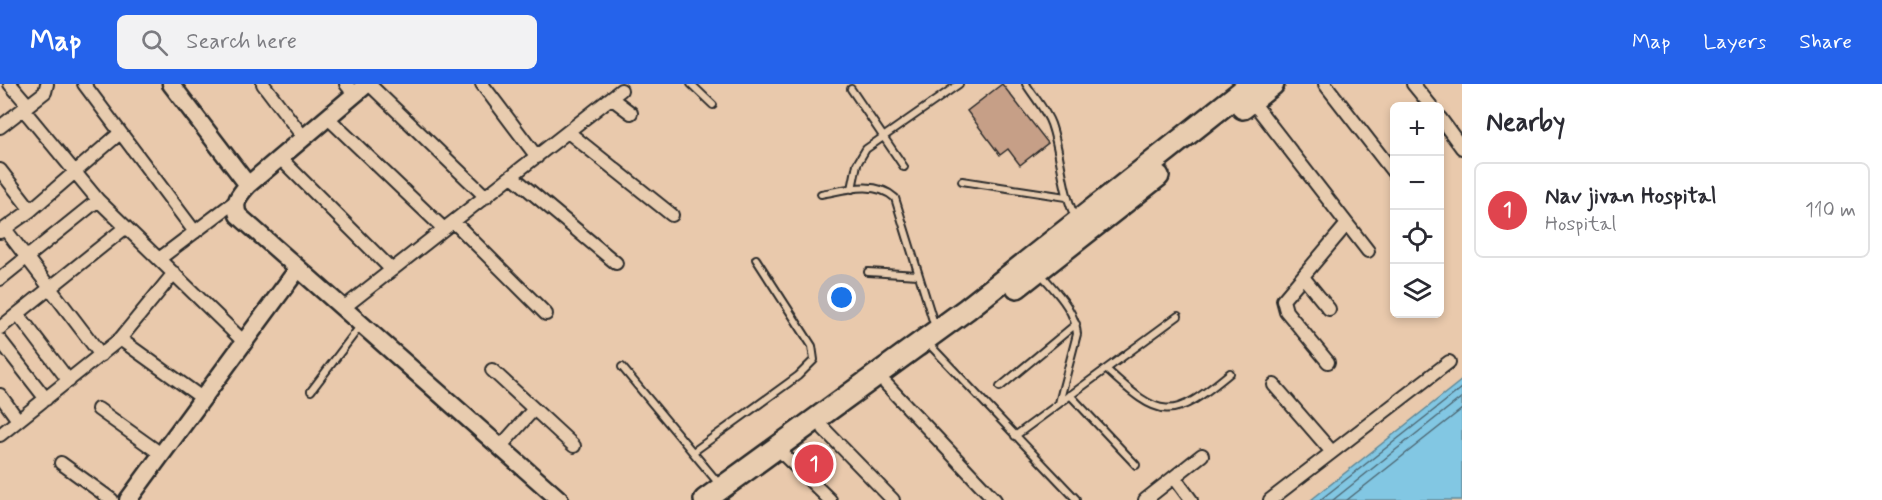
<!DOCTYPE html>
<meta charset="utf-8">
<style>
:root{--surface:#fff;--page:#f2f2f3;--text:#2b2b33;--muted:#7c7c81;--line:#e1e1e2;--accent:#2563eb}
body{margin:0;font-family:Mynerve,sans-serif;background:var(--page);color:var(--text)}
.controls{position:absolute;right:18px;top:18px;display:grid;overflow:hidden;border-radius:9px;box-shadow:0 3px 9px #0003}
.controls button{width:54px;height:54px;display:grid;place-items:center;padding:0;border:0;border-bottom:2px solid var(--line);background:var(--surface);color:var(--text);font:30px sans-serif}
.you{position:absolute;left:842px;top:214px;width:21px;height:21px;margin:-15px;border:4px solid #fff;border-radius:50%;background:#1a73e8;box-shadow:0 0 0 9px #1a73e833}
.badge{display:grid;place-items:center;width:39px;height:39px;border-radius:50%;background:var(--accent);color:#fff;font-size:20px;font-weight:700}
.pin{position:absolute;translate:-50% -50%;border:3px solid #fff;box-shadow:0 2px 6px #0006}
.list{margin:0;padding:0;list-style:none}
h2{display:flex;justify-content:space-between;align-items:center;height:78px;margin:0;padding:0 24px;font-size:26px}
h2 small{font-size:20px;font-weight:400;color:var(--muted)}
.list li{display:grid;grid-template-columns:39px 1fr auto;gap:18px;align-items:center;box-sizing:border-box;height:96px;margin:0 12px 12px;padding:0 12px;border:2px solid var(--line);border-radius:9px}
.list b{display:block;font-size:22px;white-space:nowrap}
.list p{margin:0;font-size:20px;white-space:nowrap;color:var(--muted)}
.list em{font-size:20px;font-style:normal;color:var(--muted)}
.icon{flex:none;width:33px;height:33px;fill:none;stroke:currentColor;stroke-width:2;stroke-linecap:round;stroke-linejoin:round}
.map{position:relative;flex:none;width:1462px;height:416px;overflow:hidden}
header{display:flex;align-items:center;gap:36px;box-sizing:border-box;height:84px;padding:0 30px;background:var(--accent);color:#fff}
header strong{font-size:28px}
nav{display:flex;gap:33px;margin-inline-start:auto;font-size:21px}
.search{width:420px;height:54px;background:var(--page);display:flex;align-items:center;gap:15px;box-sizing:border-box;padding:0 21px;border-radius:9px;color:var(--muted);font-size:22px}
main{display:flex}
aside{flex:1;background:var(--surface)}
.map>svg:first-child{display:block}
.water{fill:#82c7e3;stroke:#5f8999;stroke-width:1.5}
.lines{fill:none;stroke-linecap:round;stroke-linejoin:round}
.shore{stroke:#4e6975;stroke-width:1.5}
.building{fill:#c69f87;stroke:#2b2b2b;stroke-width:1.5}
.lane-casing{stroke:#2b2b2b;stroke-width:10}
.street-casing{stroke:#2b2b2b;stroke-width:16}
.secondary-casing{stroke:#2b2b2b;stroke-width:21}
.highway-casing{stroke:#2b2b2b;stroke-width:26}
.lane{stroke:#e8ccaf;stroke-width:6}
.street{stroke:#e8ccaf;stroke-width:12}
.secondary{stroke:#e8ccaf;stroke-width:16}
.highway{stroke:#e8ccaf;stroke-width:21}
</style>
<header>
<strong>Map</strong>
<div class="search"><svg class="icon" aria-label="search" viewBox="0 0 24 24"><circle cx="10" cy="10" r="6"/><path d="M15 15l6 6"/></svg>Search here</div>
<nav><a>Map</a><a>Layers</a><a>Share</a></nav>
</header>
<main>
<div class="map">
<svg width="1462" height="416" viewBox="0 0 1462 416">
<rect width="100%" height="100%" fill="#e9c9ac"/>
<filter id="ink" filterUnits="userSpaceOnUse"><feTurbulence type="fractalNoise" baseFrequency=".0167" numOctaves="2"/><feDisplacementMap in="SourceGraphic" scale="12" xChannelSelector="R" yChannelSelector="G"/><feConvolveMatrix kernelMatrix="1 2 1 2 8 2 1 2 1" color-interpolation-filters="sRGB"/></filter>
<g filter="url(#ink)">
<path class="water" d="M1462,296V416H1311Z"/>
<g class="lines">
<path class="shore" d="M1320,416L1462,304
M1333,416L1462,313
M1347,416L1462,325"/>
</g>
<path class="building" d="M1002,0L1048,59L1020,81L1008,65L1000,71L967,27Z
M813,368L823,378L813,387L803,378Z"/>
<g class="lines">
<g class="lane-casing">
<path id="lane" d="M691,0L713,21
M1026,0C1034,13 1046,26 1051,40C1062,71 1061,105 1076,135
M851,5L904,83
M962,97L1066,113
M852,105L857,80L866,65L959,0
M821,110C845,106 875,96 895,114L935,243
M868,188L918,191
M1041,190C1056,208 1075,225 1077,250L1059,319
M927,258L1076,415
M622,283L720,401
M1106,285C1161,336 1171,338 1230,289
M1000,303L1076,240
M311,307L361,241
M1070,311L1136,381
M1015,352L1178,232
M693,368L798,292L814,276L812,262L756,175"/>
</g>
<g class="street-casing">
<path id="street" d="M10,0L28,21
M84,0L195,148
M263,0L304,54
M346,0L354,10
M369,0L486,113
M482,0L537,73
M1325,0L1394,89
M1413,0L1431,22
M611,14L631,29
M1252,17L1368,167
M23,25L98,116L244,258
M327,33L444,145
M1440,34L1462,64
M0,43L45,8L47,0
M568,48L672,131
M280,74L392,186
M0,86L31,126
M512,92L616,179
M454,138L546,230
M5,145L101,271
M0,148L31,126L120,49
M159,175L237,116
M1303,193L1329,225
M0,195L98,116
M342,225L621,6
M18,230L69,297
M0,244L126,143
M120,255L202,314
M0,256L46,315
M1328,278L1286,227L1283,216L1347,140
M492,286L574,362
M886,300L995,416
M1274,301L1332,368
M0,311L18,336
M98,325L161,370
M824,345L893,416
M0,351L120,255L174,189
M501,362L534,325
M785,372L830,416
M61,379L112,416
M1174,393L1191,416
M1145,416L1202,371
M1270,416L1449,278"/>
</g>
<g class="secondary-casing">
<path id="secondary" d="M171,0L248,101
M367,0L248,101C239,111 233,118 238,131L560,416
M128,416L297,186"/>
</g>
<g class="highway-casing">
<path id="highway" d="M1243,24L1273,0
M1017,203L1158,92
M705,416L967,225L1251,0"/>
</g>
<use href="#lane" class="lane"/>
<use href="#street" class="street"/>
<use href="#secondary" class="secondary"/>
<use href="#highway" class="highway"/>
</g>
</g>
</svg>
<div class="controls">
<button>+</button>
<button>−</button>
<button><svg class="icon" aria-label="locate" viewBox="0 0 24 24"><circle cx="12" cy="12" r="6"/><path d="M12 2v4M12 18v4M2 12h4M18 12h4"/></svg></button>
<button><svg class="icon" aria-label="layers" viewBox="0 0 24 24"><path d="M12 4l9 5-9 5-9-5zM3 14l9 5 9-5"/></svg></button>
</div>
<div class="you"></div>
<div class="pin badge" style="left:814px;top:380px;background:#e0444e">1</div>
</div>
<aside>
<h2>Nearby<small></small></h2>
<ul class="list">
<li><span class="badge" style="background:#e0444e">1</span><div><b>Nav jivan Hospital</b><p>Hospital</p></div><em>110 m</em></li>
</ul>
</aside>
</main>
